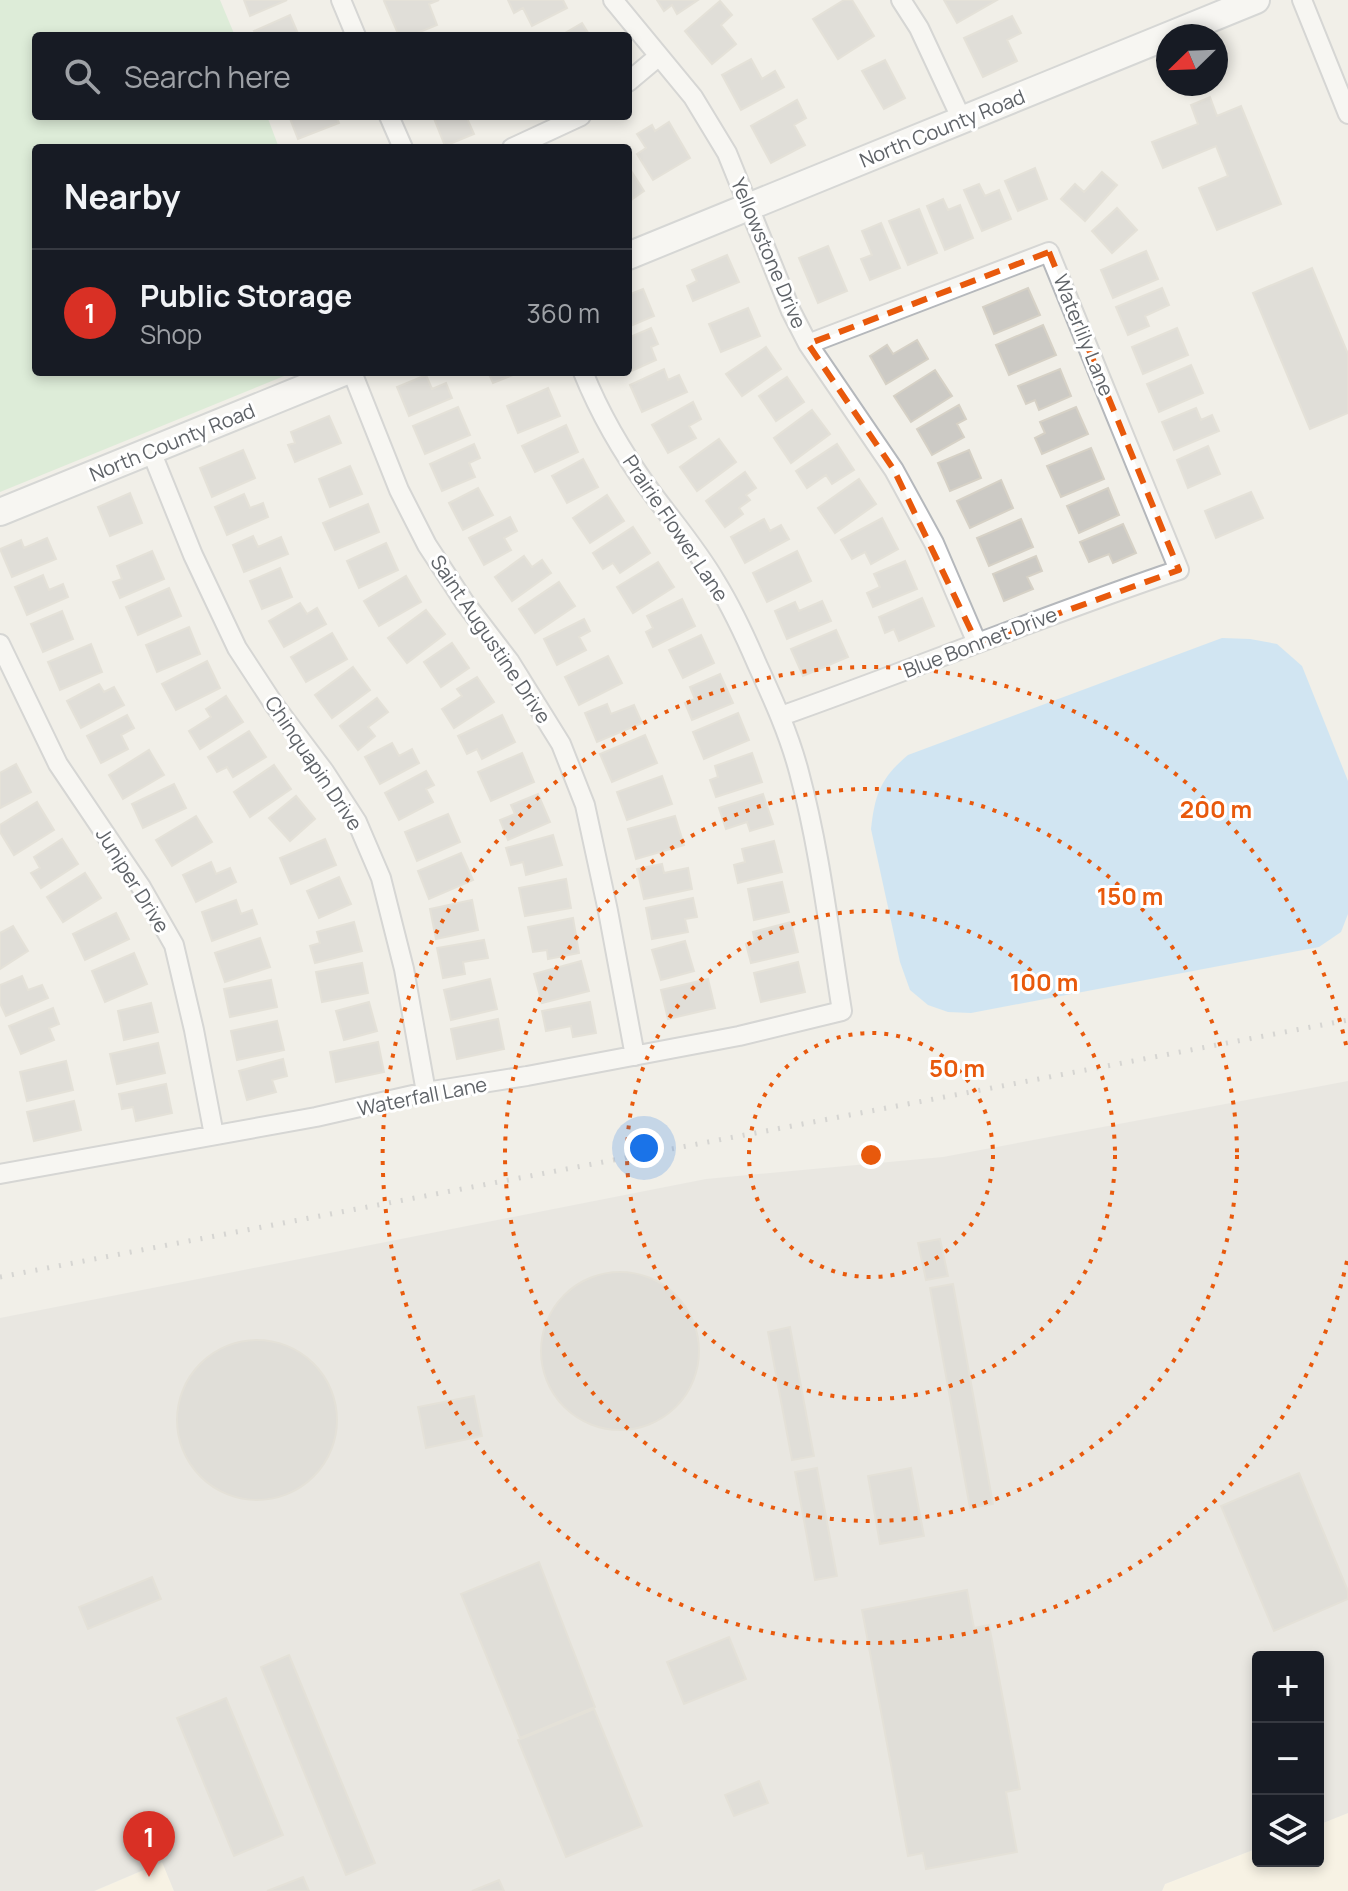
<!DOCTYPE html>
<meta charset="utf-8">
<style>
:root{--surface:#171b24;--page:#20242c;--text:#f1f3f6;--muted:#9ea1a6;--line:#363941;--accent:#d93025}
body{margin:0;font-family:Manrope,sans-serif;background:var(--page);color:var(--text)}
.controls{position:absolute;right:24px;bottom:24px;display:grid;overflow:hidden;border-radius:8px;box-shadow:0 4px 12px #0003}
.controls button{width:72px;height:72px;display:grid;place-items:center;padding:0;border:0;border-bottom:2px solid var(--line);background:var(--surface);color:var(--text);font:40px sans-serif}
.compass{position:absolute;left:1156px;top:24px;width:72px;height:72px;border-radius:50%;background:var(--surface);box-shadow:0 4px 12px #0003;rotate:247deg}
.you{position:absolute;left:644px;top:1148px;width:28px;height:28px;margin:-20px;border:6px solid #fff;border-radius:50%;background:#1a73e8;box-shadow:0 0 0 12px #1a73e833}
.badge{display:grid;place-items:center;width:52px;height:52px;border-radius:50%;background:var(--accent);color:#fff;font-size:26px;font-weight:700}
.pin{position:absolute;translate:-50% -66px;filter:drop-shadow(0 2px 4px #0008)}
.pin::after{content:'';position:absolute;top:42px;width:28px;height:24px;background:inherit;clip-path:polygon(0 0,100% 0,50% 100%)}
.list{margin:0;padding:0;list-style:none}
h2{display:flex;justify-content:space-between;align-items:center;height:104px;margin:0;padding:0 32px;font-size:34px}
h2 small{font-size:26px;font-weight:400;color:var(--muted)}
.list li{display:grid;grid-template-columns:52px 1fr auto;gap:24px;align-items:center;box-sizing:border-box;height:128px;padding:0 32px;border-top:2px solid var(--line)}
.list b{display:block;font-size:30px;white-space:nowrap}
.list p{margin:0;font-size:26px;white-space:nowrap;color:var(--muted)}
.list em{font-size:26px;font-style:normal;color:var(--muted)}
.icon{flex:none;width:44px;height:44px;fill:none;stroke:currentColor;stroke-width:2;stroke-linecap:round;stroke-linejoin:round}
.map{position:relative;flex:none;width:1348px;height:1891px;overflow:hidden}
.search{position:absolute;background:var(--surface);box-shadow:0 4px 12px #0003;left:32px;top:32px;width:600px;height:88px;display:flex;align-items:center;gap:20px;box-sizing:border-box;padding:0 28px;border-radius:8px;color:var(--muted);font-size:30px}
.panel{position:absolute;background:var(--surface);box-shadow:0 4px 12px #0003;left:32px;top:144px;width:600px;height:232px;border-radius:8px}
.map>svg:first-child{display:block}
.commercial{fill:#fef7e0}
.industrial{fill:#e0deda}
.green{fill:#c5e8c5}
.water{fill:#aadaff}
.building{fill:#cccac5;stroke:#d6d1c6;stroke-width:2}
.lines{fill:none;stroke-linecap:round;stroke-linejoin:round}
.street-casing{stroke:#b5b8bc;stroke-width:22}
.secondary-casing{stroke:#b6babf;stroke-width:30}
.street{stroke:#fff;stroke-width:18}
.secondary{stroke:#fff;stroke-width:26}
.rail{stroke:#b6b7b8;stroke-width:5;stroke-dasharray:2 10;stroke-linecap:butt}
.marked{fill:none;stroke:#e8590c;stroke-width:6;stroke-dasharray:16 10;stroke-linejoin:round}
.ring{fill:none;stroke:#e8590c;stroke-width:4;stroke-dasharray:4 8}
.labels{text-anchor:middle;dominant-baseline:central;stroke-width:6;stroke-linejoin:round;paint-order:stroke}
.street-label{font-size:20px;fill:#5f6368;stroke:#fff}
.centre{fill:#e8590c;stroke:#fff;stroke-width:4}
.ring-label{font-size:24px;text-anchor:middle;font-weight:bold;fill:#e8590c;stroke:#fff;stroke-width:6;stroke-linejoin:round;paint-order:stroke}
</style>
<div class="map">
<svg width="1348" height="1891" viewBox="0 0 1348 1891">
<rect width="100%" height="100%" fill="#f1efe8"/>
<path class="commercial" d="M1348,1813V1891H1162L1165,1884L1258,1848V1861H1318V1825Z
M163,1862L174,1891H95Z"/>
<path class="industrial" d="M1348,1081V1813L1318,1825V1657H1258V1848L1165,1884L1162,1891H174L162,1862L94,1891H0V1318L706,1179L943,1157Z"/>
<path class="green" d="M0,0H220L235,36H36V116H267L279,148H36V372H294L0,492Z"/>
<path class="water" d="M1222,638L1250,639L1277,644L1302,666L1348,781V914L1341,932L1319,947L971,1013L948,1012L928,1005L910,990L900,962L871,829C875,793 881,778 908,755Z"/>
<path class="building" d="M244,0H287L250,16Z
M386,0H439L429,4L437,25L410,36H399L384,1Z
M508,0H563L567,8L532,26L523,8L514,13Z
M657,0H698L677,14L672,5L664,11Z
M844,0H852L874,36L838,59L813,19Z
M944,0H997L957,23Z
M720,1L732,15L721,25L736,44L712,64L685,31Z
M290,15L299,36H257L254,31Z
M1012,16L1021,33L1007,40L1017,61L983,77L964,38Z
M582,23L590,36H560Z
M751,59L762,79L775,71L784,87L741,110L722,75Z
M885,60L905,98L884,109L862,71Z
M1210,97L1217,116L1241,106L1281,204L1217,230L1199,188L1228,176L1216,146L1163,168L1152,142L1198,124L1191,105Z
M797,100L806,118L794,125L805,145L771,163L751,126Z
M289,116H336L339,123L298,139Z
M433,116H466L474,134L445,146Z
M669,122L690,158L653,180L637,154L646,148L637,134L652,125L655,131Z
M628,166L644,191L628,202Z
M1035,168L1047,199L1018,211L1005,181Z
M1102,172L1117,185L1085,221L1061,199L1075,184L1084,192Z
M979,184L985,196L999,190L1011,219L982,231L964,190Z
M943,199L948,210L960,205L973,238L945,250L927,206Z
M1117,208L1137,230L1112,253L1092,231Z
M919,209L937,253L908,265L889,221Z
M881,223L900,268L870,280L861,259L872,255L862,231Z
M828,246L847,291L818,303L799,258Z
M1146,251L1158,279L1113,298L1101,270Z
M727,255L739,282L693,301L687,286L697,281L692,270Z
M1312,268L1348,354V413L1310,429L1253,293Z
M1028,288L1040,315L994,334L983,307Z
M1162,288L1169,305L1145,316L1149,326L1128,335L1116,307Z
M643,289L654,316L628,327V295Z
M748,308L760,336L721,352L709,324Z
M1043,325L1056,355L1009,375L996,345Z
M651,328L658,344L651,347L656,360L625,374L624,372H628V338Z
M1177,328L1188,355L1143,374L1132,347Z
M917,340L928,359L886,384L870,356L887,345L893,354Z
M766,347L781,369L742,396L726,374Z
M1191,365L1203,393L1159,412L1147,384Z
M664,369L668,380L679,375L687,392L642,412L630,385Z
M1060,369L1071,396L1039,410L1035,400L1026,404L1018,386Z
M935,370L952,396L911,422L894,396Z
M488,372H520L493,383Z
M426,375L432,389L446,383L452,398L409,416L397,387Z
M787,377L804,402L776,421L759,396Z
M548,388L560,416L518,433L507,406Z
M693,402L701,419L689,426L696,438L668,453L652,425Z
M959,405L966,419L957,424L964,437L932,455L917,429Z
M458,407L470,435L425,454L413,426Z
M1076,407L1088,434L1042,454L1035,438L1045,433L1040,422Z
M1196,408L1201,420L1212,415L1219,431L1174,450L1162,422Z
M812,410L830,434L791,463L774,438Z
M329,416L341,443L295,462L288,445L295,443L291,432Z
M566,425L578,452L535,472L522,446Z
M719,439L736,462L697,491L680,467Z
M474,444L480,458L469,463L475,477L442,491L430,464Z
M837,444L854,470L832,484L826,475L807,488L796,471Z
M1208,446L1220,474L1188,488L1177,460Z
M1091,448L1104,479L1061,497L1047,466Z
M243,450L255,478L212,497L200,468Z
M969,450L981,478L950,491L938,463Z
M583,459L598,487L567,503L552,476Z
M350,466L362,494L330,507L319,479Z
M745,472L756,488L746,495L750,500L739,508L743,514L725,527L706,501Z
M859,479L876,504L835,533L818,508Z
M1001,480L1013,508L970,528L957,501Z
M478,488L493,515L463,530L449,503Z
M1108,488L1119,515L1079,533L1067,506Z
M1251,492L1263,518L1216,538L1205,511Z
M130,493L142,523L110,536L98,507Z
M244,494L250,508L263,503L268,517L227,535L215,507Z
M607,495L624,521L590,543L573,518Z
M368,504L379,532L335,550L323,523Z
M510,517L517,531L504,538L511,550L484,565L469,538Z
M882,518L898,549L871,564L865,552L852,559L841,540Z
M764,519L770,531L781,525L789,539L745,563L731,537Z
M1021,519L1033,547L989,566L977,538Z
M1123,524L1136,553L1113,563L1109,554L1089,562L1080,542Z
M633,527L650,553L620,573L613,563L603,569L593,553Z
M253,536L258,547L281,537L288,554L244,572L233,545Z
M47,538L56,559L12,577L0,549L21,540L24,548Z
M386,543L398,570L359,588L347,561Z
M152,551L164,579L120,598L113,582L122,579L117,566Z
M797,551L811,581L767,602L753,573Z
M524,556L532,567L542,560L551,573L512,601L495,577Z
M1036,556L1042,571L1027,577L1033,589L1004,601L993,574Z
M905,561L917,589L873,607L867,593L880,587L874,574Z
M658,562L674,587L633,613L617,587Z
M280,568L292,597L262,609L250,581Z
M43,575L49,590L63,584L68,597L27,615L15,587Z
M406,576L421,602L379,626L364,601Z
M559,582L575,606L535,633L519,609Z
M169,588L181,616L138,635L126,607Z
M922,598L934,626L899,641L894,629L885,633L879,617Z
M682,599L695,626L653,647L646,632L653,628L647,616Z
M822,601L831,621L787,639L775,611L795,602L799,611Z
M300,603L307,614L317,608L326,624L284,647L269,621Z
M426,610L445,634L407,663L388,638Z
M62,611L73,639L43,652L31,624Z
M584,619L590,631L579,637L586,650L557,665L544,639Z
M189,627L200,654L157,672L146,645Z
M836,630L848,657L803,676L791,649Z
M332,633L347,659L306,682L291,657Z
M701,635L714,663L683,678L669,650Z
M452,643L469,668L441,687L424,662Z
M91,644L102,672L60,690L48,662Z
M608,656L622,683L579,705L565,677Z
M207,661L220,688L176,710L162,684Z
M353,667L370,690L332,718L315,695Z
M720,674L733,703L692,720L685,703L695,699L690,687Z
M477,677L494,702L454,728L442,709L462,696L457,689Z
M99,684L104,692L114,687L124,705L81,728L67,701Z
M226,696L243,722L200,749L189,731L211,717L206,709Z
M377,698L388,712L368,727L375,736L358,750L340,726Z
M607,704L611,714L634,705L642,723L597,742L585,713Z
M738,713L749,740L704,759L693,732Z
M127,715L134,728L121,735L128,749L101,763L87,736Z
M502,715L515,742L482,759L477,749L467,754L458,736Z
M249,731L266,757L233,777L227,767L217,772L208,757Z
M645,735L657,763L612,782L600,754Z
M392,743L399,756L412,749L419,763L380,784L365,757Z
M149,750L164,775L123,799L109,775Z
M522,753L534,782L491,801L478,772Z
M752,753L762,782L716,797L710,780L718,777L715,766Z
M16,764L31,792L0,808V773Z
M274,765L291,789L250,817L234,792Z
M426,771L434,785L426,789L433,802L399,820L385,793Z
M662,776L672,804L627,820L617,792Z
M174,784L186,808L143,828L132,804Z
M538,794L550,822L508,840L500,820L515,814L511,805Z
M763,794L773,824L750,831L747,822L726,829L719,808Z
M296,796L315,819L290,841L269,818Z
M37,802L54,830L14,855L0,832V825Z
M448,814L460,842L417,861L405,832Z
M196,816L212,842L172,866L156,840Z
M675,816L684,845L636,859L628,829Z
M553,835L562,865L526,875L523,862L511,865L506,848Z
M62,839L78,864L41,888L31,873L40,868L34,857Z
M325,839L336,865L291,884L280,858Z
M774,841L782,872L738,883L734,865L745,862L742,849Z
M461,853L473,880L429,899L418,871Z
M211,862L216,874L230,868L236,882L196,902L183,875Z
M662,864L664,873L688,868L692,889L644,899L637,869Z
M85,873L101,898L63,922L47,897Z
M339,877L351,904L319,918L307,891Z
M566,879L571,908L525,916L519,888Z
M782,882L789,912L754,920L748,889Z
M693,898L697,917L685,919L688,932L652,939L646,908Z
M236,900L241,914L252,910L257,924L212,941L202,912Z
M472,900L478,930L436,939L430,909Z
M116,913L129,939L85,960L73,934Z
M573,918L579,953L548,959L547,950L533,952L528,927Z
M354,922L362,951L315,963L310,946L320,943L317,932Z
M791,922L798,952L751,963L746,944L755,942L753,932Z
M13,926L28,951L0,969V933Z
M260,938L270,967L225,982L215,953Z
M484,940L488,958L463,962L465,974L443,978L437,948Z
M685,941L694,971L661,980L652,950Z
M134,953L147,984L105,1002L92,971Z
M581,961L589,991L542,1003L534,974Z
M798,962L805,992L761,1002L754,973Z
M362,963L368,993L322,1002L316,972Z
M22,976L28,990L42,985L48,998L6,1016L0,1003V985Z
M490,979L497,1009L451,1020L444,990Z
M708,979L715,1008L668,1019L661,990Z
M271,980L277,1007L230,1017L224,989Z
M369,1002L377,1031L344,1040L336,1011Z
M590,1002L596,1033L573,1037L571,1026L546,1031L542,1011Z
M151,1003L158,1032L124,1040L118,1011Z
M53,1008L59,1024L49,1028L54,1040L21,1054L9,1026Z
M498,1019L504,1049L457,1059L451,1029Z
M277,1021L284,1050L237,1060L231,1031Z
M378,1042L384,1072L336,1082L330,1052Z
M158,1043L165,1073L117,1084L110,1054Z
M283,1059L287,1076L272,1080L276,1092L247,1100L239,1071Z
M66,1061L73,1090L27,1101L20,1072Z
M166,1084L172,1113L136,1121L133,1107L122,1109L119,1094Z
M74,1101L81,1130L34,1141L27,1112Z
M940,1239L948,1276L926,1280L918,1243Z
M541 1351a79 79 0 1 1 158 0a79 79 0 1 1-158 0Z
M953,1284L993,1504L970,1508L930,1288Z
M790,1327L814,1456L792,1460L768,1332Z
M177 1420a80 80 0 1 1 160 0a80 80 0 1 1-160 0Z
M474,1396L482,1436L426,1448L418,1407Z
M817,1468L837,1576L815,1580L795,1472Z
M911,1468L924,1536L880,1544L868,1476Z
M1299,1473L1348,1591V1599L1274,1631L1221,1506Z
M539,1562L595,1707L520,1738L461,1594Z
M152,1577L161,1599L88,1629L79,1607Z
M967,1590L974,1628L989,1625L1020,1789L1006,1792L1017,1852L926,1869L923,1853L908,1856L862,1610Z
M729,1637L746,1679L684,1704L667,1662Z
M289,1655L375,1863L346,1875L261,1667Z
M226,1698L283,1835L234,1856L177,1718Z
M594,1709L642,1826L566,1857L518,1740Z
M759,1781L768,1803L734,1816L725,1795Z
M303,1877L309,1891H267Z
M499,1880L504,1891H472Z"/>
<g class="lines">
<g class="street-casing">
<path id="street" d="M341,0L356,36
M613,0L693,97L727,153L791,311L808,344L894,470L934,543L977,643
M901,0L919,28L962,120
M1302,0L1348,114
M628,82L659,56
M389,116L403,148
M512,148L581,116
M352,372L399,490L427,545L465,603L510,662L561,744L585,805L608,911L635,1056
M151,451L193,555L237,648L275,706L324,771L357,822L381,878L404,969L426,1092
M0,644L58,764L141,887L174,945L194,1030L214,1135
M781,716C914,669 1045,615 1179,570L1049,252L808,344
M0,1174L316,1117L426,1092L527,1076L739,1036L842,1011C829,931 820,850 799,772C789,734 773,699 757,664C745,636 732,608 716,582C697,549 671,519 649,489C622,452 600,414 583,372"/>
</g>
<g class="secondary-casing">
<path id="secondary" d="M628,256L1256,0
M0,512L344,372"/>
</g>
<use href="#street" class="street"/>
<use href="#secondary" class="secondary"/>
<path class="rail" d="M0,1277L1348,1020"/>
</g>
<path d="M0 0H1348V1891H0ZM1049,252L1179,570L977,643L894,470L808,344Z" fill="#f1efe8" fill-opacity=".55" fill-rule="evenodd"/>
<path class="marked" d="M1049,252L1179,570L977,643L894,470L808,344Z"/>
<g class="ring">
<circle cx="871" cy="1155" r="122"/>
<circle cx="871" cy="1155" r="244"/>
<circle cx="871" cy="1155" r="366"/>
<path d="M1347 1261A488 488 0 1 1 1347 1049"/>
</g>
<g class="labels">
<g class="street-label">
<text transform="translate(942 128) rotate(-22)">North County Road</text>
<text transform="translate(769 253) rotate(67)">Yellowstone Drive</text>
<text transform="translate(1084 335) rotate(68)">Waterlily Lane</text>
<text transform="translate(172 442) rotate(-22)">North County Road</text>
<text transform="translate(676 528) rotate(56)">Prairie Flower Lane</text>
<text transform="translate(491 639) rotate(56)">Saint Augustine Drive</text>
<text transform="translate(980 642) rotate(-21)">Blue Bonnet Drive</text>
<text transform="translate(314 763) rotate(56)">Chinquapin Drive</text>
<text transform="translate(133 880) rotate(58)">Juniper Drive</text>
<text transform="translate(422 1096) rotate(-11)">Waterfall Lane</text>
</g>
</g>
<circle cx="871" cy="1155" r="12" class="centre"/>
<g class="ring-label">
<text x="1216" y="818">200 m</text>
<text x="1130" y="905">150 m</text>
<text x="1044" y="991">100 m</text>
<text x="957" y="1077">50 m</text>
</g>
</svg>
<div class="controls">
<button>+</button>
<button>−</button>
<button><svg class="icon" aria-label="layers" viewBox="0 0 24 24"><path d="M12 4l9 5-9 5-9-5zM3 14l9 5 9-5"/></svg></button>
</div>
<svg class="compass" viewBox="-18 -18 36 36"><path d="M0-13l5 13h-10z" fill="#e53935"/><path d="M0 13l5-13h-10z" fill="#9ea1a6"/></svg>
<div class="you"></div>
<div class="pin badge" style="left:149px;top:1877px">1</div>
<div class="search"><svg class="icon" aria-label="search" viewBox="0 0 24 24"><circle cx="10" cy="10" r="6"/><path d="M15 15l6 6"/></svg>Search here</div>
<section class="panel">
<h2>Nearby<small></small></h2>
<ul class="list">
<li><span class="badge">1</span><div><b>Public Storage</b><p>Shop</p></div><em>360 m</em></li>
</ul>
</section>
</div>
